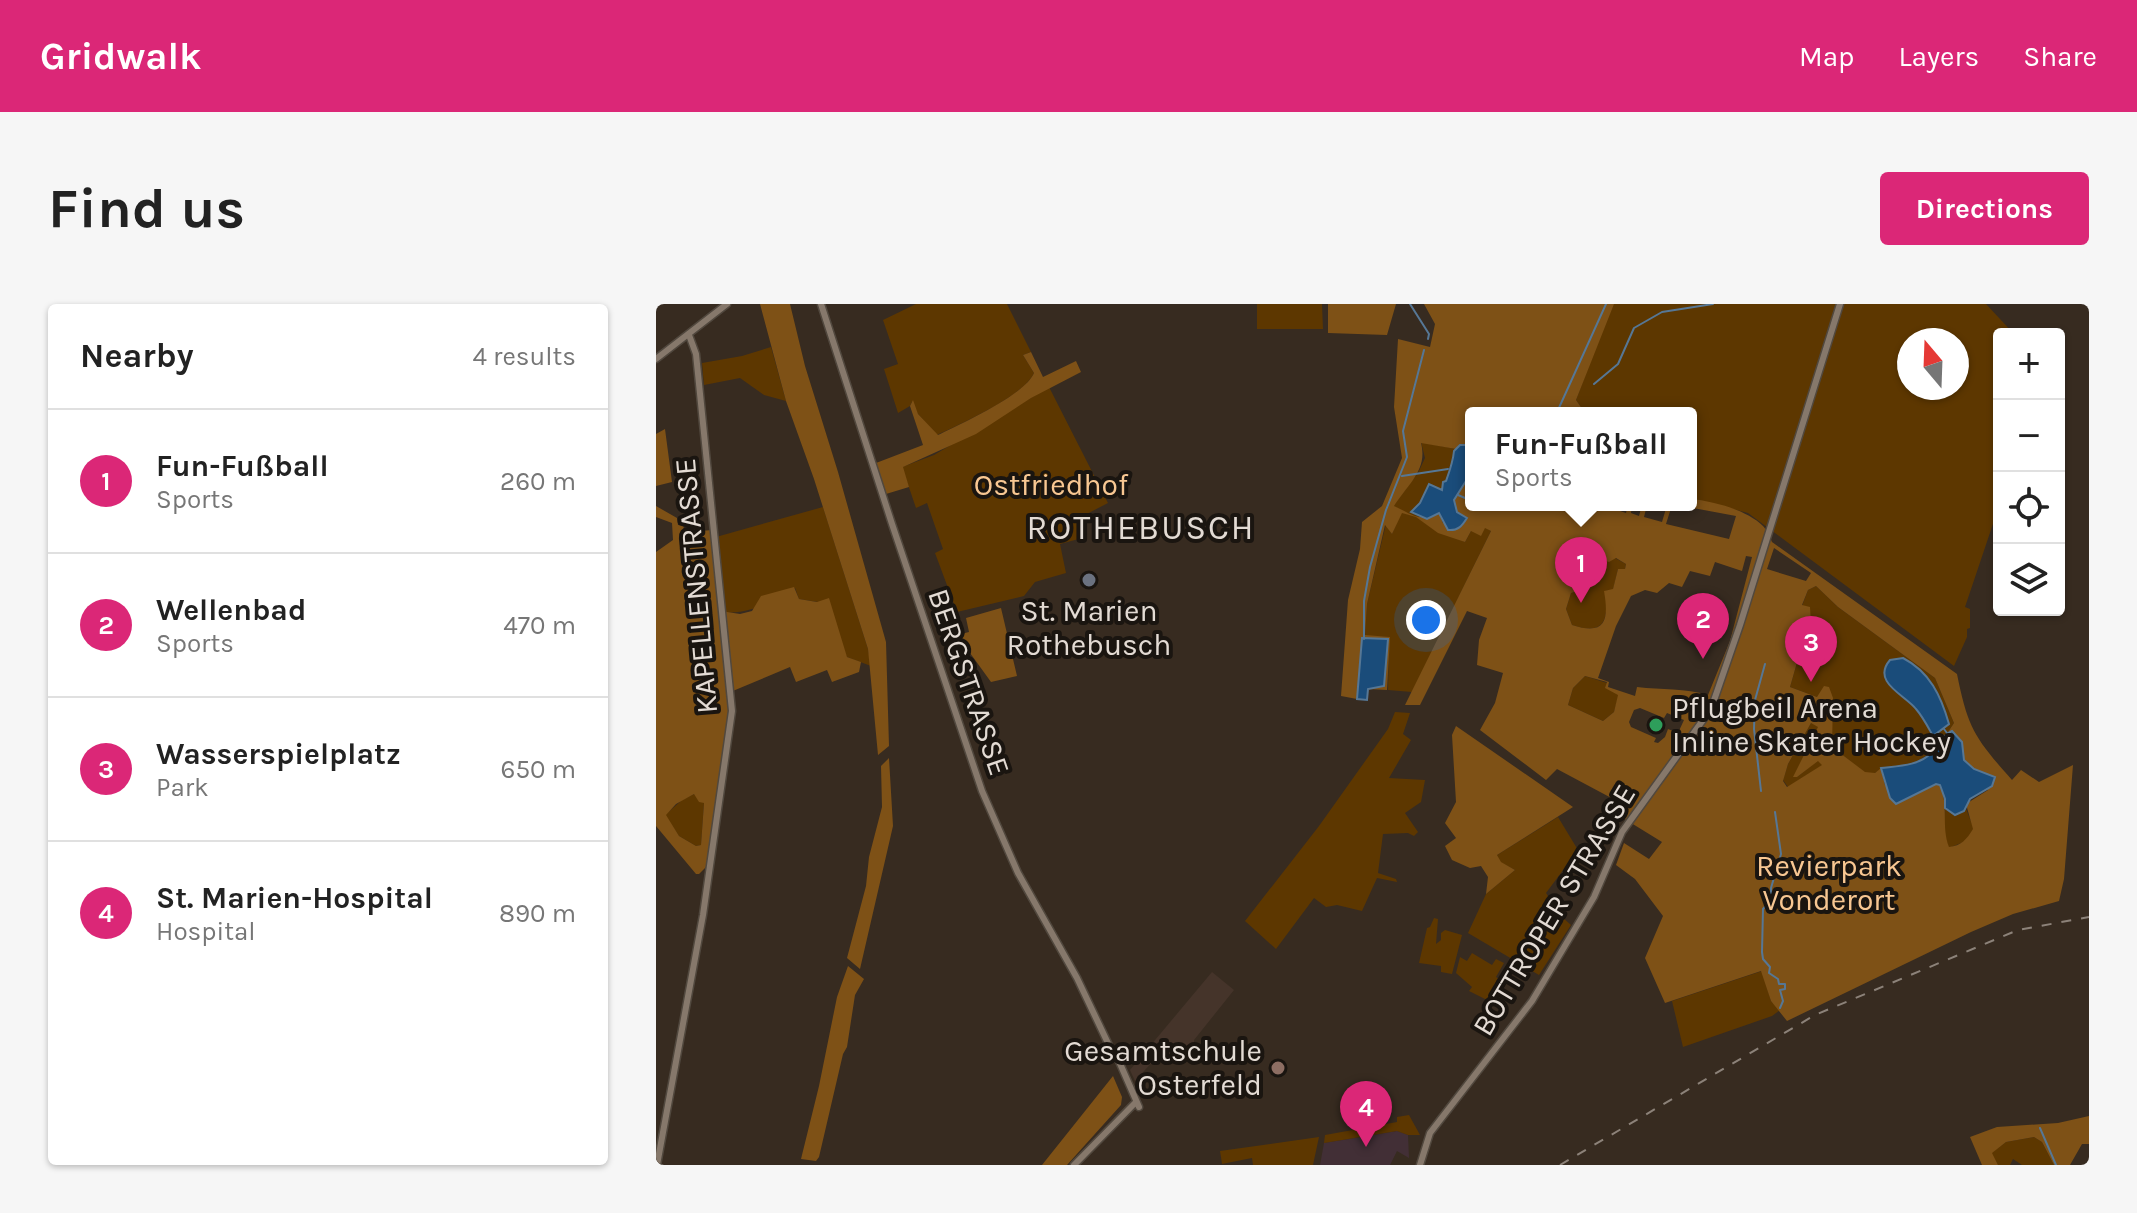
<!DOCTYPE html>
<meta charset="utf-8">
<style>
:root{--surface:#fff;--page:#f6f6f6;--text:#222;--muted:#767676;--line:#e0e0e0;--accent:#db2777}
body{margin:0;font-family:Karla,sans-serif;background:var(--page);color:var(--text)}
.controls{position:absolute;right:24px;top:24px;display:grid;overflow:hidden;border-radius:8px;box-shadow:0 2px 6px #0004}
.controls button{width:72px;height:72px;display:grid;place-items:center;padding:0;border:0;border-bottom:2px solid var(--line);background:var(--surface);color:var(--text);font:40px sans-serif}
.compass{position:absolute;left:1241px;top:24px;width:72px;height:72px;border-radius:50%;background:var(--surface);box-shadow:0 2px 6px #0004;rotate:341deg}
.you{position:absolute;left:770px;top:316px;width:28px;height:28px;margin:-20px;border:6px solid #fff;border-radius:50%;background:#1a73e8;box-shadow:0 0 0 12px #1a73e833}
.badge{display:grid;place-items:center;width:52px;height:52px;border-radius:50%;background:var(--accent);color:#fff;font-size:26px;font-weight:700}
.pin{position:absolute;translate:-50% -66px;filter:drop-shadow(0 2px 4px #0008)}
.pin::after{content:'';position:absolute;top:42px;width:28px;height:24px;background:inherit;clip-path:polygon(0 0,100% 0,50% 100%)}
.popup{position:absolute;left:809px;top:103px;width:232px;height:104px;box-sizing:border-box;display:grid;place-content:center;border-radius:8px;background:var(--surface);filter:drop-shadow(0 2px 6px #0005);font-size:26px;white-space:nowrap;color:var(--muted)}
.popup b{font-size:30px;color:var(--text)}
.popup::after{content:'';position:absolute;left:50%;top:100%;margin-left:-16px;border:16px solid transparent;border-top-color:var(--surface)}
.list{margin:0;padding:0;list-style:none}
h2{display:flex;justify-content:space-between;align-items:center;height:104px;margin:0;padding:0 32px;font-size:34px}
h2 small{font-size:26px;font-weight:400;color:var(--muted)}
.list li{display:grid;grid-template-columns:52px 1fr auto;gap:24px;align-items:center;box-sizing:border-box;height:144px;padding:0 32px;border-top:2px solid var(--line)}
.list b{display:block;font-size:30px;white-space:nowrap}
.list p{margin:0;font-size:26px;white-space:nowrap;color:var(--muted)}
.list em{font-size:26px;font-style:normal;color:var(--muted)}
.icon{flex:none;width:44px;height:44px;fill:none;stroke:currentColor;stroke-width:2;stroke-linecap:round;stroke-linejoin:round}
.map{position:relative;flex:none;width:1433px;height:861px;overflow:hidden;border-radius:8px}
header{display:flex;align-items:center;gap:48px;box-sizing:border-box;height:112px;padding:0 40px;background:var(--accent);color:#fff}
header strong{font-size:38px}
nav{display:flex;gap:44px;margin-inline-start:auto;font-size:28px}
.intro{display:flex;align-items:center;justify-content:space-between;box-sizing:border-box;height:192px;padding:0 48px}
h1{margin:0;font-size:56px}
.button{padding:20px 36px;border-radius:8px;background:var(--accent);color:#fff;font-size:28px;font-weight:700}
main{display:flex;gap:48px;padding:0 48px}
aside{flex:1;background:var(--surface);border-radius:8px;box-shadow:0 2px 6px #0004}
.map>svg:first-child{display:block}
.industrial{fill:#45342a}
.medical{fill:#422f36}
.green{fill:#5d3700;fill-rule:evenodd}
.forest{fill:#7e5116;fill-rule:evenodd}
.water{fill:#1a4c7a;stroke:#567795;stroke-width:2}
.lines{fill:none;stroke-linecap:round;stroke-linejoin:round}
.stream{stroke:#567795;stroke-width:2}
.tertiary-casing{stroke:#51483e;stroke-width:9}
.secondary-casing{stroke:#51483e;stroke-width:9}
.tertiary{stroke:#86786b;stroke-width:6}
.secondary{stroke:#86786b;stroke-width:6}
.rail{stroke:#8c8279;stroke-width:2;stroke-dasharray:10 10;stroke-linecap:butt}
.worship-dot{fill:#6b7280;stroke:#1a1510;stroke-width:3}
.leisure-dot{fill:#2e9e5b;stroke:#1a1510;stroke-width:3}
.education-dot{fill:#8d6e63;stroke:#1a1510;stroke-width:3}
.labels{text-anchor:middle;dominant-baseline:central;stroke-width:8;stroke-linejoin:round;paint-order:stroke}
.park-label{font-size:30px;fill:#f8c792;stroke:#1a1510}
.street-label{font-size:30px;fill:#e3dbd4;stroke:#1a1510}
.poi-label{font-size:30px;fill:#e3dbd4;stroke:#1a1510}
.quarter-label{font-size:34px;letter-spacing:2px;fill:#e3dbd4;stroke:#1a1510}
</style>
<header>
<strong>Gridwalk</strong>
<nav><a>Map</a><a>Layers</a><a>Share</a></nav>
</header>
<div class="intro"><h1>Find us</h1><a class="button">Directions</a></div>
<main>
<aside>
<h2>Nearby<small>4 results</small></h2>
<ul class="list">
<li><span class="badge">1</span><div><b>Fun-Fußball</b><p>Sports</p></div><em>260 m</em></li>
<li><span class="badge">2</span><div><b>Wellenbad</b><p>Sports</p></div><em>470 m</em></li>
<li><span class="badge">3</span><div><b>Wasserspielplatz</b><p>Park</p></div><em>650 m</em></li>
<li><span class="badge">4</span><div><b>St. Marien-Hospital</b><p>Hospital</p></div><em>890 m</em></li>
</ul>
</aside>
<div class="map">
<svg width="1433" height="861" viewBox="0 0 1433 861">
<rect width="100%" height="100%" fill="#372b20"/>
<path class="industrial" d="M556,668L578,686L538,736V743L498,756L479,777L474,766Z"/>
<path class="medical" d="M741,827L752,831L753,854L741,847L734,861H664L668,839Z"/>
<path class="green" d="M260,0H351L375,48L367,51L378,69C368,92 304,120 281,131L262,110L256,98L254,102L242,109L228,65L242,60L227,16Z
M601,0H666L667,25H601Z
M956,0H1330L1358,30H1343V202L1309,303L1314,305V324L1311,325V333L1298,362L1092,209L1035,194V109H929L920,96ZM1253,36H1301V84H1253Z
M115,43L130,97L108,91L84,74L48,81L46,59L86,52Z
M393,83L452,199L423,214L430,233L404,240L410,269L379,278L368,292L301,308L279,249L287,245L271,199L260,204L246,163L278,151Z
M765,138L800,145L798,156L792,165L794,168L786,186L773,180L764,199L756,208L783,227L809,238L815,227L829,223L835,227L756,388L732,386L733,333L709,332L711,300L730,220L736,230L745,208L754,211L737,202L762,169L769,154Z
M167,203L212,345L215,362L191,353L162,298L143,295L139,284C115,296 96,311 68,308L60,233Z
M939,254H959L970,260L969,265H962L957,286L949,287C953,316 949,332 916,321L910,305L915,289L929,285Z
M1160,282L1182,303L1279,374L1298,419C1286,437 1273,456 1250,461C1239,463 1229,461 1219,469H1209L1175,442L1177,394L1161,393L1134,383L1144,348L1146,302L1152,286Z
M929,372L951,379L950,384L963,390L958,408L947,417L912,401L917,384Z
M739,408L754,409L747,430L755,436L733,474L769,476L765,498L749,509L762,528L758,532L752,529L727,530L722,569L740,575L741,578L721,574L706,607L681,601L670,603L658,594L620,645L589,617L663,522L732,425Z
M1155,419L1163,422L1141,473L1162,456L1167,461L1132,483L1127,476L1132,460Z
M38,490L48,499L45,541L40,542L23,532L9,511L26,496Z
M1309,502L1318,525L1310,537L1293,544L1287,528L1289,504L1299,511L1307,507Z
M902,513L922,546L890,589L905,612L915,621L883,671L812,629L830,590L859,566L844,558L841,551Z
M778,614L782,615L780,640L785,636V629L789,626L806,631L796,670L785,668V662L763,659L771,624L774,623Z
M816,649L836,661L840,655L848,659L840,673L847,678L833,697L813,687L816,683L800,669L804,653L811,657Z
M1106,667L1115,697L1124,706L1116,712L1027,743L1016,697Z
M753,811L764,831H752L741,827L668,839L669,831L741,818V813Z
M663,833L657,861H597L596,854L566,860L564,847Z
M1378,833L1386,838L1398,861H1366L1357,855L1354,861H1342L1335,849L1350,838Z"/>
<path class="forest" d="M104,0H134L149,62L182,168L230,338L233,442L222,451L212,345L158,175L130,97Z
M672,0H740L731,31L672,29Z
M768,0H958L920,96L929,109H815V141H804L800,145L765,139C772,166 752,180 738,202C757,211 763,218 783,209L787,219L801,208L798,196L815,169V201H964V207L970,209L972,201H976L975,209L983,212L986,201H991L988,213L1006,218L1011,201H1016L1010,220L1073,235L1080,212L1021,201H1035V195C1057,197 1091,206 1107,222C1111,226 1114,233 1116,238L1301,370C1312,425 1319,434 1356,476L1365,466L1383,478L1417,461L1408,575L1403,597L1357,610L1315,628L1131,717L1115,697L1105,667L1009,699L989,654L1007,612L979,575L960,561L968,539L993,555L1006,538L967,514L961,497L901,465L890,476L824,426L839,399L847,369L821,361L823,336L831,314L811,307L764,401H749L835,227L829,224L825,232L815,227L809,238L782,229L760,213L746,209L736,230L729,221L711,300L709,331L734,333L731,386L712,385L706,335L701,395L685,392L692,296L704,245L706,218L726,202L746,154L738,103L742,35L774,43L779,20ZM1118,244L1155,269L1150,277L1111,265ZM1090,252L1096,253L1074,337L1052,391C1029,384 1006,386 981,383L979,392L952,383L953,378L942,374L960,322L975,292L989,286L1001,289L1013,279L1026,283L1034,267L1054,272L1059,258L1086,267ZM939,254L953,258L960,254L970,260L969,265H962L957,285L948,287C953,316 950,332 916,321L910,305L915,289L929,285ZM1160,282L1182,303L1279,374L1298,419L1292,428L1296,427L1308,456L1332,486L1310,500L1317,525C1311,535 1305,542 1293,543C1285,522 1293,502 1284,481H1276L1258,491L1229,481L1225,464L1219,469L1209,468L1176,443L1177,394L1173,383L1168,382L1161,393L1134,383L1144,348L1152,345L1156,336L1154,303L1146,301L1152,286ZM929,372L951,378L949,384L962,391L958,408L947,417L912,401L917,384ZM984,404L1008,414L1011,409L1028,416L1022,429L1012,425L1009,433L1002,439L998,438L1000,434L975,423L973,418L978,406ZM1155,419L1162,423L1137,473H1141L1162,457L1166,461L1131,483L1127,477L1132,460Z
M375,48L387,73L420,57L425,68L375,94L320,130L247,163L253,183L230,190L220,159L267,141L254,102L257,96L262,110L282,131C304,120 369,91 378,69L367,51Z
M9,125L16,178L0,182V130Z
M0,202L21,214L22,221H27L29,228L57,226L65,307L84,310L96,307L105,292L138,283L143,295L161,298L173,294L191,353L205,358L203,368L176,378L171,366L140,378L134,363L72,389L74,410L50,563L43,570H40L0,522V248L17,236L16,219L0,213ZM38,490L43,498L48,499L45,541L40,542L23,532L10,511L20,500Z
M345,304L361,372L335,378L301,331L313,328L310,314Z
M800,422L917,503L841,551L845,558L859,566L830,590L832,573L825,562L814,564L796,556L789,542L800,534L789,519L800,498L796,431Z
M233,454L237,522L204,665L191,654L210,582L213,553L226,503L225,462Z
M192,662L208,675L199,691L191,743L187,750L163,853L160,857L145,855L163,782L181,693Z
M457,772L466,793L465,801L411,861H386Z
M1433,812V840H1426L1414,861H1398L1386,838L1378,833L1350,838L1336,849L1342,861H1326L1314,833L1341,823L1402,819Z"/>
<path class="water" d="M804,141H815V169L798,196L801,208L811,214C806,222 802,227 792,226L783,209L771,215L755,208L764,199L773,180L786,186L787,178L790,177C794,166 797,158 798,147Z
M706,334L732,335L728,382L712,385L711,396L701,395Z
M1247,354C1274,368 1285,392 1293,420L1277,432C1272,423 1267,413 1260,405C1249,391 1215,378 1234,356Z
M1296,427L1306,438L1308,456L1318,465L1339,473L1336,482L1314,495L1308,507L1299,511L1289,504V495L1284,481L1280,480L1240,500L1234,494L1225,464C1241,462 1263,462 1275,449C1283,441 1285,432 1296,427Z"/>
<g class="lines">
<path class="stream" d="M754,0L773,30L772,35
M938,80L962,60L978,24L1006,8L1057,0
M902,106L950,0
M872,109L878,105
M746,172L792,165
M802,191L809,194L815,192
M708,335V297L714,263L730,206L751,153L747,127L768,46
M1288,425L1291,429
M1105,487L1098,425L1099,396L1109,360
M1119,508L1125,550L1115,584V596L1107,605L1106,648L1107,655L1114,663L1113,669L1122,675L1123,680H1129V685L1124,686L1127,697L1124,704
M1384,824L1400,861"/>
<g class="tertiary-casing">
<path id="tertiary" d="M165,0L236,220L326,487L362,569L421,674L459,754L462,755L483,803
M1,861L47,611L76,407L40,50L33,31
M418,861L480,798"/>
</g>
<g class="secondary-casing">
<path id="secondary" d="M0,55L71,0
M764,861L774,829L876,697L938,593L966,528L1055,405L1084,321L1184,0"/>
</g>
<use href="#tertiary" class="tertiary"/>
<use href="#secondary" class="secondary"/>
<path class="rail" d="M904,861L1159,711L1362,626L1433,613"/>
</g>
<circle class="worship-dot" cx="433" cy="276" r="8"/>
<circle class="leisure-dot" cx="1000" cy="421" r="8"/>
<circle class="education-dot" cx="622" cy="764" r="8"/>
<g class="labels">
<g class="park-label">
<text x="395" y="181">Ostfriedhof</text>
<text x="1173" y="562">Revierpark<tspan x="1173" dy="34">Vonderort</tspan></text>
</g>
<g class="street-label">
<text transform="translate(40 282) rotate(-95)">KAPELLENSTRASSE</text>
<text transform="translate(313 378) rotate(71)">BERGSTRASSE</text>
<text transform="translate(898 606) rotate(-59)">BOTTROPER STRASSE</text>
</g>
<g class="poi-label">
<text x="433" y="307">St. Marien<tspan x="433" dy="34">Rothebusch</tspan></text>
<text x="1016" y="404" text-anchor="start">Pflugbeil Arena<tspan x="1016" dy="34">Inline Skater Hockey</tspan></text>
<text x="606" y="747" text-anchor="end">Gesamtschule<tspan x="606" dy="34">Osterfeld</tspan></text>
</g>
<g class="quarter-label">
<text x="485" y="224">ROTHEBUSCH</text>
</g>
</g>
</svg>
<div class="controls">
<button>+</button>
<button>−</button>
<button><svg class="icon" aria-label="locate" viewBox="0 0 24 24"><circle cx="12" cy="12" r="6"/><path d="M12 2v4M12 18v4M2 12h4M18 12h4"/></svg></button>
<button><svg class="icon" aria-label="layers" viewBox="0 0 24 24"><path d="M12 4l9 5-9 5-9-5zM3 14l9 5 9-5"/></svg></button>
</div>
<svg class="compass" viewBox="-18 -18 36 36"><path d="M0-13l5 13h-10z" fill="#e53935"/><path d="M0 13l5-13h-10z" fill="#767676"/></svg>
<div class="you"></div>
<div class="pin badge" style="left:925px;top:299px">1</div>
<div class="popup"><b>Fun-Fußball</b>Sports</div>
<div class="pin badge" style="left:1047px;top:355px">2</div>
<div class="pin badge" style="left:1155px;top:378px">3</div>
<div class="pin badge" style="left:710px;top:843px">4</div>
</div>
</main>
